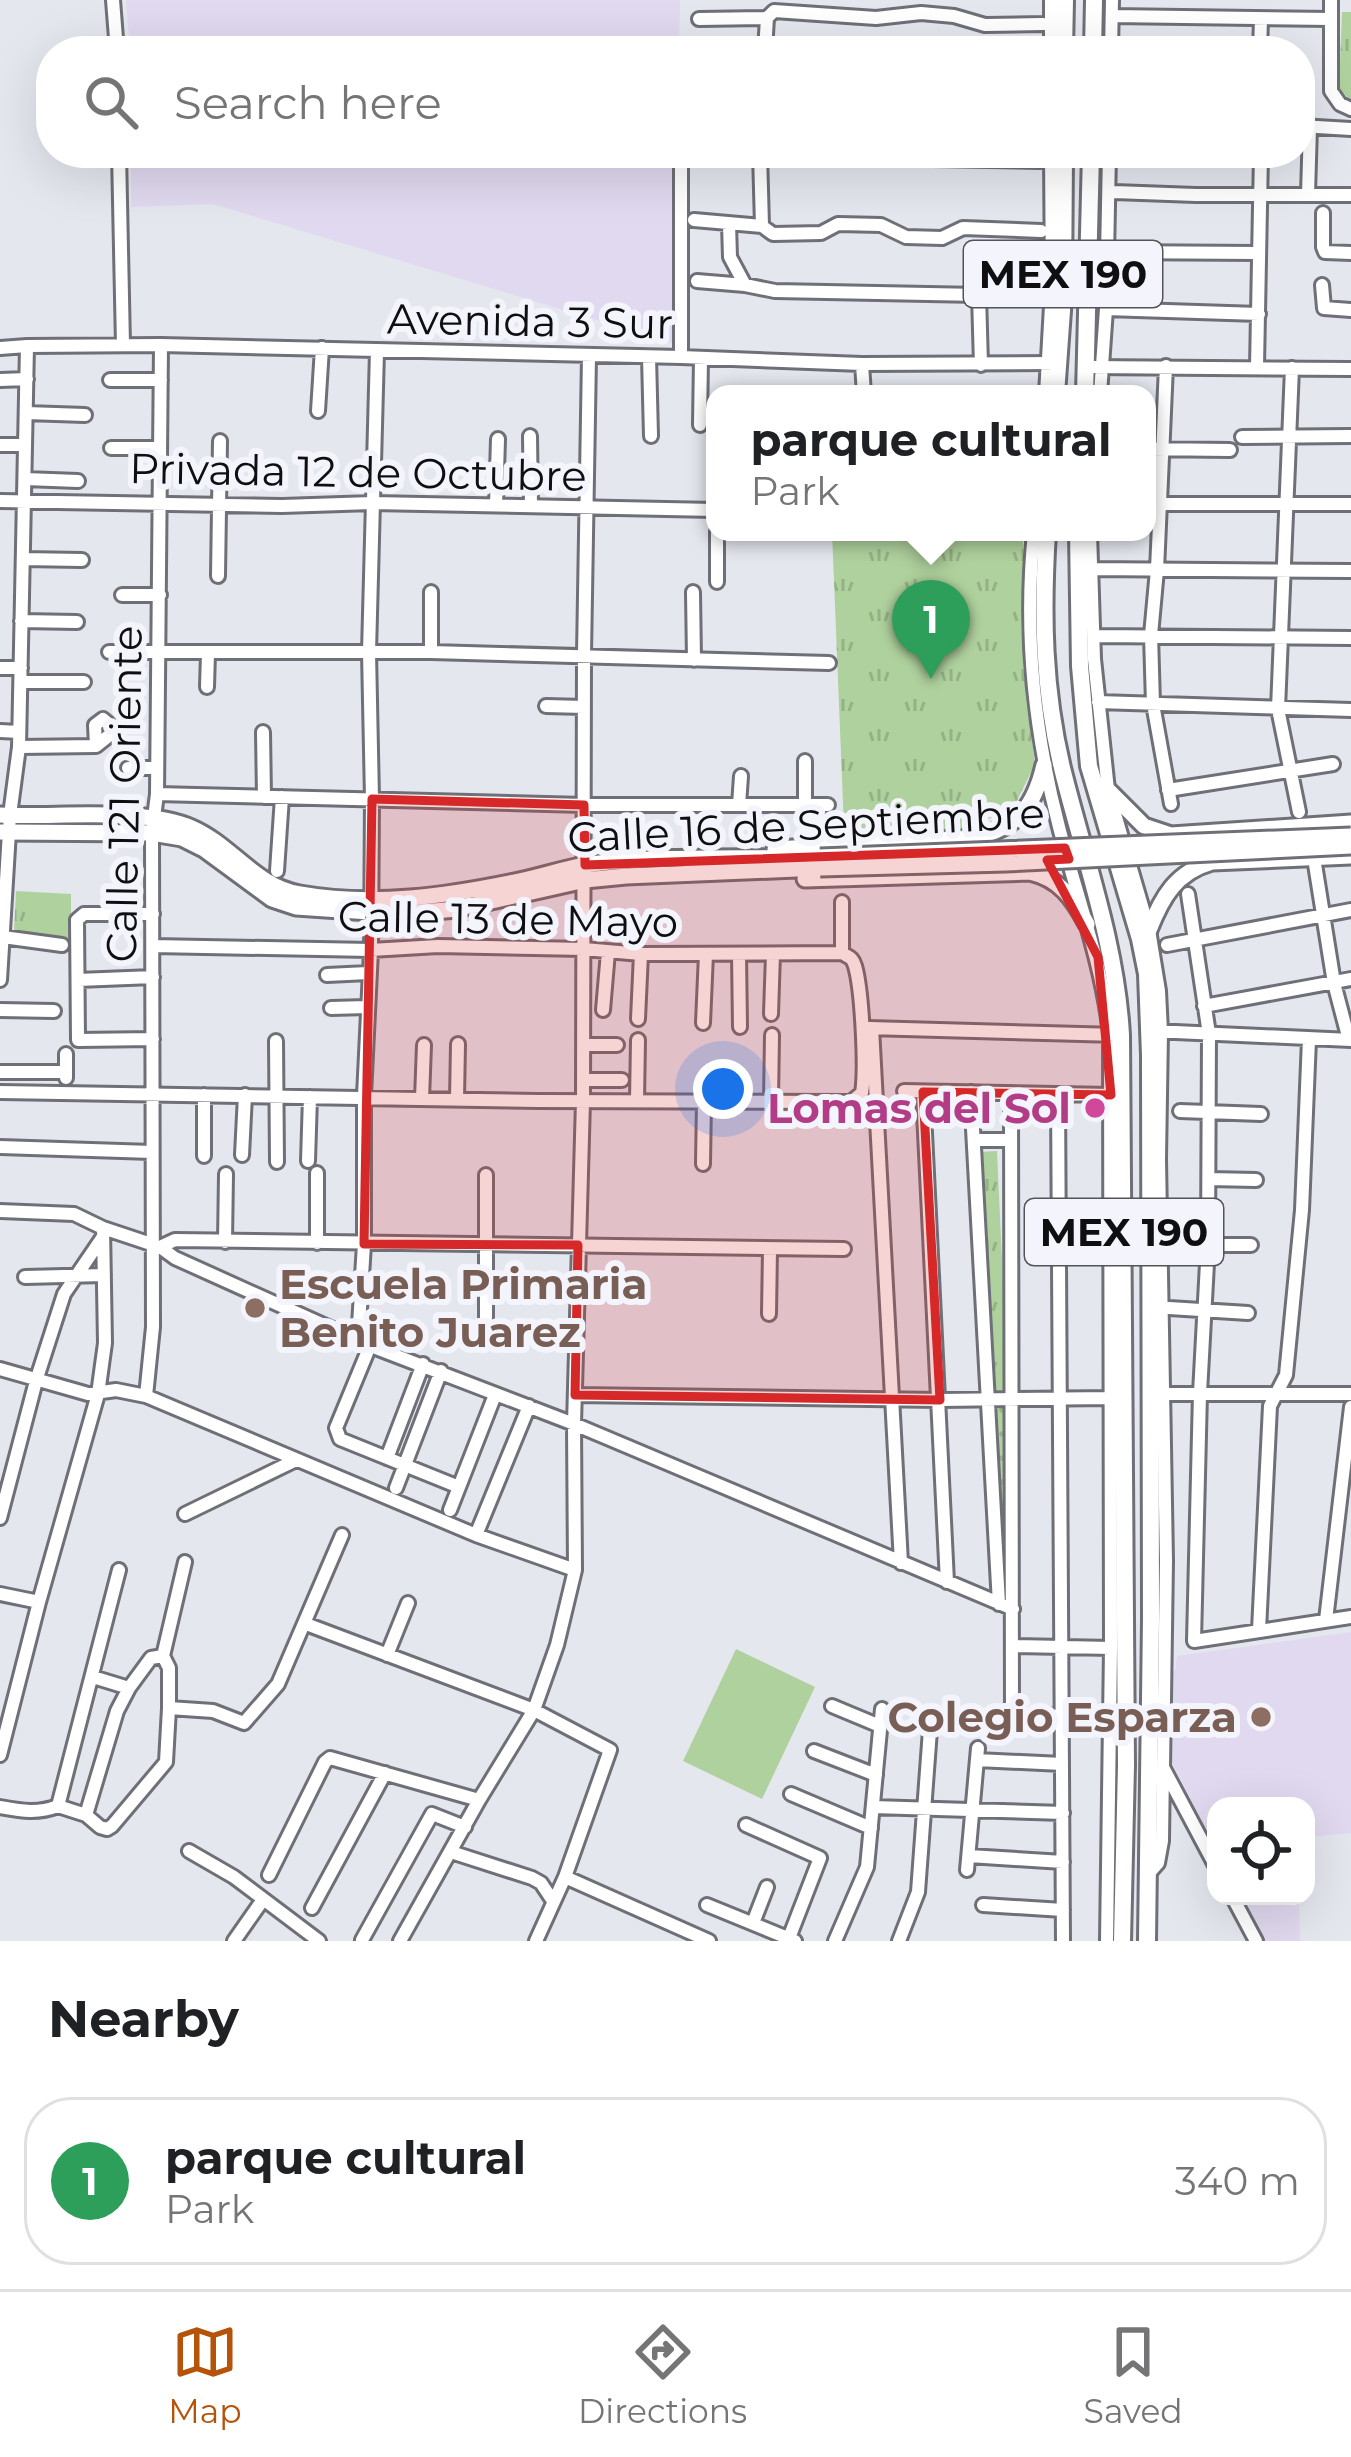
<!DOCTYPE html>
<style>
:root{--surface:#fff;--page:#f2f2f2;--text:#202124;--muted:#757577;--line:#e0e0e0;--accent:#b45309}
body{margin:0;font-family:Montserrat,sans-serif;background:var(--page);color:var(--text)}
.controls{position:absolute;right:36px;bottom:36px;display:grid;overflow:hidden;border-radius:24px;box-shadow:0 12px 48px #0002}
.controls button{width:108px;height:108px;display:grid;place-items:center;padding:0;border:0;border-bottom:3px solid var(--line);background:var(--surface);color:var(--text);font:60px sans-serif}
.you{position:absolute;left:723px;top:1089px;width:42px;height:42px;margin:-30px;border:9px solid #fff;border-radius:50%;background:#1a73e8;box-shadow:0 0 0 18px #1a73e833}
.badge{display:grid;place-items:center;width:78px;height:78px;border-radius:50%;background:var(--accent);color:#fff;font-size:39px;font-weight:700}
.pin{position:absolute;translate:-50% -99px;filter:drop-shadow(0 3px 6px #0008)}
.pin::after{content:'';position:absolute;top:63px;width:42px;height:36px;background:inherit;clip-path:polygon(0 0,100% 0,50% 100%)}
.popup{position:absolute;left:706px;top:385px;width:450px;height:156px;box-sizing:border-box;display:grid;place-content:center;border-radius:24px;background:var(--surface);filter:drop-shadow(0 3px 9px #0005);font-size:39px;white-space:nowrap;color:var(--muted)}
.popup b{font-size:45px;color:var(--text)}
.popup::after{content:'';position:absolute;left:50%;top:100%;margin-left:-24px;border:24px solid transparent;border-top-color:var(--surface)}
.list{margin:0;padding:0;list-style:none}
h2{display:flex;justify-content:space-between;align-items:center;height:156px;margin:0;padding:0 48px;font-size:51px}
h2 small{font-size:39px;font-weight:400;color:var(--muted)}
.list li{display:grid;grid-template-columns:78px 1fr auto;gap:36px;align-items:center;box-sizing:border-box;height:168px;margin:0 24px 24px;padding:0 24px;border:3px solid var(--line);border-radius:48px}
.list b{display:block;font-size:45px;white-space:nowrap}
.list p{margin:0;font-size:39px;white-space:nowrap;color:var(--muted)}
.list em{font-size:39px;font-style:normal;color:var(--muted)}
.icon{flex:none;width:66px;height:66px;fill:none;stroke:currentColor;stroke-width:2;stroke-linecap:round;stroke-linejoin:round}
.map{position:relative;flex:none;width:1351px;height:1941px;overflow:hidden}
.search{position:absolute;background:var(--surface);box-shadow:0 12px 48px #0002;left:36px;right:36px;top:36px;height:132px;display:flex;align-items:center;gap:30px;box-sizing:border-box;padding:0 42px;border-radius:48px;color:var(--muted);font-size:45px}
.sheet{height:348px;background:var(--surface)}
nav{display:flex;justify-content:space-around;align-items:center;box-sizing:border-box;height:168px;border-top:3px solid var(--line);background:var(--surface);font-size:33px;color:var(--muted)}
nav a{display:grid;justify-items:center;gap:6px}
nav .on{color:var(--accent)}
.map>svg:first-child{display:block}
.education{fill:#e1d9ef}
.grass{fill:url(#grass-dots)}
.park{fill:url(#park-tufts)}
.pitch{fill:#afd19d}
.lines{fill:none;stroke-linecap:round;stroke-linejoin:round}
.minor-casing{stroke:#6f7077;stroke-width:18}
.major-casing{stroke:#6f7077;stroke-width:21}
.highway-casing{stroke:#6f7077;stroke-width:22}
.minor{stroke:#fff;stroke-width:12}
.major{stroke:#fff;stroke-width:15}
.highway{stroke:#fff;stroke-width:16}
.major-bridge-casing{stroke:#6f7077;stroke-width:21;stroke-linecap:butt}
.major-bridge{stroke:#fff;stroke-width:15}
.marked{fill:#d62828;fill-opacity:0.2;stroke:#d62828;stroke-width:9;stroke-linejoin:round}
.hotel-dot{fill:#d1479c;stroke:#f3f4fc;stroke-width:4.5}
.education-dot{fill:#8d6e63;stroke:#f3f4fc;stroke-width:4.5}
.labels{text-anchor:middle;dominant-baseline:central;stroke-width:12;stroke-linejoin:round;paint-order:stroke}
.shield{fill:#f3f4fc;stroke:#535458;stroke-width:3}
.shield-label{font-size:39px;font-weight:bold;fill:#0f0f12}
.street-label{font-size:42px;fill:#0f0f12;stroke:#f3f4fc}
.hotel-label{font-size:42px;font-weight:bold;fill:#b23c85;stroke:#f3f4fc;text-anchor:end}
.education-label{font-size:42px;font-weight:bold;fill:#785e54;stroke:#f3f4fc;text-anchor:start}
</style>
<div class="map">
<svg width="1351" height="1941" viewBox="0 0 1351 1941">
<defs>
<pattern id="grass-dots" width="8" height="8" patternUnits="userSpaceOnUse" patternTransform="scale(3)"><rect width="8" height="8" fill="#afd19d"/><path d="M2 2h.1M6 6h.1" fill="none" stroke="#95b286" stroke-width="1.8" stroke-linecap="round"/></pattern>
<pattern id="park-tufts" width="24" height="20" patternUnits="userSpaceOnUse" patternTransform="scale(3)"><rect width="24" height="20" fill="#afd19d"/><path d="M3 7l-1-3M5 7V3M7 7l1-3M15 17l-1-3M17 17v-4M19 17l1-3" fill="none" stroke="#95b286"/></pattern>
</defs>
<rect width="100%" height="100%" fill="#e5e7ef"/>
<path class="education" d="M126,0H680L679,51H130Z
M131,153H678L676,344L213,204L131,207Z
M1351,1632V1833L1306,1837V1806H1216V1849L1172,1762L1170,1673L1175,1671L1177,1656Z
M1240,1896H1299L1300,1941H1264Z"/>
<path class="grass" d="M992,1408H1005L1008,1603L1002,1601Z"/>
<path class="park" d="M1342,12H1351V101L1339,89Z
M832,532H1023V664L1035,764L1013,809L957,831L844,828Z
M16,891L71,894V939L14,933Z
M997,1151L1008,1390L993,1391L979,1152Z"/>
<path class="pitch" d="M736,1649L815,1687L762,1799L683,1761Z"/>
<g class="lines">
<g class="minor-casing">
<path id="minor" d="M113,0L117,51
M1051,0V51
M1331,0V91L1340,104L1351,109
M1112,16L1331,19
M699,19L767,18L774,11L876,18L921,13L954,16L985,25L1043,24
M765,51L767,18
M1111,51L1112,0
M1260,51L1261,19
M1300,126L1351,129
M119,153L123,345
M760,153L762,226
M760,156L1040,161
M1114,192L1196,195H1351
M1308,194L1310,127
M1323,213V247L1325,252L1351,253
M694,220L762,226L773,234L821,233L838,224L881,225L906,237L942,238L963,228L1041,231
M729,224L730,257L745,285
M1108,252L1259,253
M697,281L745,285L775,291L979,295L996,291L1040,290
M1322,285L1324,308L1351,310
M979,295L981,365
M1106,309L1259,314
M0,348L27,346L161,345L681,357L862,364L1058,363
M649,357L651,436
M681,357V153
M862,364L864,394
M1166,366L1157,570L1151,635L1153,704L1171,804
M1088,367L1351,369
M1257,367L1261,153
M1292,368L1278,709L1299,812
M0,380L27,379
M110,380H161
M1046,394L1052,288L1051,153
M1100,394L1106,309L1109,153
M318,411L322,348
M26,413L85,415
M700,425L701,358
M530,436L531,506
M1242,437L1351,436
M0,445H25
M111,448H160
M1147,449L1230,450
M25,479L78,481
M0,501L282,506L372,503L715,510
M1147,504H1351
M496,505L498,439
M1034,532C1024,631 1034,731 1059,827C1077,897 1102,963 1110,1034L1111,1648L1107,1941
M1090,532L1094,659L1108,790L1149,930L1159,991L1161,1032L1159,1159L1166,1561L1163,1768L1162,1841L1158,1863L1150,1872
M23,559L82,560
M1090,569L1351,571
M218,576L220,441
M717,582V532
M431,592V652
M693,592L694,660
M122,595H160
M21,621L77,622
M1094,636L1351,638
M109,652H431L829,663
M0,668H21
M21,682H84
M207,687L208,653
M1098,702L1351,710
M546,706L584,707
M0,731L19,732
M263,732L264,797
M19,747L96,746L116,730L103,719L95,725L96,746
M805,761V805
M128,768H157
M1168,790L1333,764
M157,794L584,805H828
M739,805L741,776
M1314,858L1334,983L1349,1040
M277,871L282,797
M1188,894L1209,1034L1208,1245L1200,1393L1194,1641L1351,1617
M842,902V953
M153,914H84L77,920L78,1040L153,1039
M3,937L62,945
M1167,945L1351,910
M739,954L740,1027
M327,975L368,973
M0,980L10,815L19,747L27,346
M78,980L153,977
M1204,1006L1351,979
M331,1008L367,1007
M0,1010L54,1011
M603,1010L608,952
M771,1014L773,954
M638,1019L641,954
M703,1023L706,954
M869,1028L1118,1035
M872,1028L901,1563
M1154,1031L1351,1040
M276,1041L277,1162
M583,1045H617
M0,1072H66
M66,1078V1054
M583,1080H622
M904,1091L1111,1095
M0,1092L538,1101L851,1102L862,1093C866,1069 862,990 855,966C852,957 850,958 842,953L641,954L584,949L438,946L371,950L153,946
M923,1092L947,1582
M971,1092L999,1604
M1011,1093L1012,1715
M1058,1094L1063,1941
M204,1095V1156
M422,1099L424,1045
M457,1099L458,1044
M637,1101L638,1040
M771,1101L772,1035
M1180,1111L1261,1114
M974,1140H1011
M0,1147L152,1152
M242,1155L245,1095
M308,1161L310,1097
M703,1164L704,1101
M1209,1179L1256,1180
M0,1211L74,1214L103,1228L160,1247L175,1258L368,1345L574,1424L1013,1609
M225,1242L226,1174
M317,1243V1173
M1208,1245H1251
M160,1247L175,1240L844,1249
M25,1277L104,1275
M1169,1308L1248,1313
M769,1314L770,1249
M486,1318V1175
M359,1325L364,1244V1096L371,950L372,799L369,652L377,351
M367,1353L336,1428L340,1439L459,1487
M0,1369L88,1394L116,1390L146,1396L476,1535L575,1570
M1163,1394H1351
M575,1395L940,1400L1111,1398
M146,1396L153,1327L152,833L157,794L161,345
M387,1458L423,1364
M396,1488L441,1371
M450,1510L493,1400
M185,1514L296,1460
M0,1518L36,1381L64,1294L102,1238
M476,1535L529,1406
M0,1594L39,1602
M1326,1620L1351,1407
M306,1624L534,1710L610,1750L565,1877L536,1941
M1259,1630L1270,1406L1286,1375L1302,1210L1309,1039
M1012,1646L1111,1648
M387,1655L408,1603
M163,1656L169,1668V1708L213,1711L244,1723L278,1684L342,1535
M163,1656L185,1562
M93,1677L129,1688L151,1658L163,1656
M832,1706L880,1726
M994,1714L1062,1716
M814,1751L876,1775
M0,1755L39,1602L98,1394L105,1343L103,1228
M977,1760L1062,1764
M1164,1769L1216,1867
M791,1794L871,1828
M58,1806L119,1570
M0,1807C22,1811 37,1814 58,1806L86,1815L100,1827L107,1829L112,1826L166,1762L169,1708
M873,1807L1063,1813
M86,1815L117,1711L129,1688
M746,1825L820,1858L789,1938
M189,1851L234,1877L319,1941
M451,1852L532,1878L541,1883L553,1901
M969,1856L1063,1862
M967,1870L978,1748
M269,1875L325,1762L330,1758L479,1800
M565,1877L709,1941
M1232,1896L1256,1941
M707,1905L795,1941
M983,1905L1063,1910
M312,1908L385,1773
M753,1923L767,1887
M362,1940L432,1814L465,1827
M234,1941L262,1901
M400,1941L479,1800L534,1710L557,1645L575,1570L574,1424L583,1101L584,655L589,356
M835,1941L867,1867L882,1709
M899,1941L918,1892L930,1730"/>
</g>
<g class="major-casing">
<path id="major" d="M1108,790L1144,826L1171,835L1351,823
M0,815C54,818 144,807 192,828C231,845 256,887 300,894C374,907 447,896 519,881C543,876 566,868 591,864C666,855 744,859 820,857
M0,832L152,833L182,838L204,849L272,899L296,907L370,912L413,913L456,909L585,880L626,876L820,868
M775,849L973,838C1017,828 1034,808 1044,765
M805,879L1030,872C1060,879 1073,898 1087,924
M1149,930C1162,897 1176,872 1212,862L1351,856"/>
</g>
<g class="highway-casing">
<path id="highway" d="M1064,51L1065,0
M1093,51L1094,0
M1056,394L1063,297L1064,153
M1085,394L1091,153
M1047,532C1042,614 1043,691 1063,772C1085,860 1116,944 1121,1035L1126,1765L1122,1941
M1078,532L1080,666L1089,766L1140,939L1147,974L1150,1055L1151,1619L1147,1941"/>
</g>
<use href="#minor" class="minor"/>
<use href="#major" class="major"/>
<use href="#highway" class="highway"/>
<g class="major-bridge-casing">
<path id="major-bridge" d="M820,857L1351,836
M820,868L1006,863L1351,846"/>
</g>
<use href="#major-bridge" class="major-bridge"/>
</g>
<path class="marked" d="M372,799L584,805L585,865L1065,848L1069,859L1047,860L1098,957L1111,1095L923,1092L940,1400L575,1395L578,1245L364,1244Z"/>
<circle class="hotel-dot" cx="1095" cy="1108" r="12"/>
<g class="education-dot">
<circle cx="255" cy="1308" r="12"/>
<circle cx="1261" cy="1717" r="12"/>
</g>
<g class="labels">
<g class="shield">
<rect x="964" y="241" width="198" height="66" rx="9"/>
<rect x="1025" y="1199" width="198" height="66" rx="9"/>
</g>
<g class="shield-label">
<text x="1063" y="274">MEX 190</text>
<text x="1124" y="1232">MEX 190</text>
</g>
<g class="street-label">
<text transform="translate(530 321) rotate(1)">Avenida 3 Sur</text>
<text transform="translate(358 472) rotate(1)">Privada 12 de Octubre</text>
<text transform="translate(124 794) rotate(-89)">Calle 121 Oriente</text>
<text transform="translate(806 825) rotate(-3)">Calle 16 de Septiembre</text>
<text transform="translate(508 919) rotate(1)">Calle 13 de Mayo</text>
</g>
<g class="hotel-label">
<text x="1071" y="1108">Lomas del Sol</text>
</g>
<g class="education-label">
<text x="279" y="1284">Escuela Primaria<tspan x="279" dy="48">Benito Juarez</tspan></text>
<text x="1237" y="1717" text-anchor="end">Colegio Esparza</text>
</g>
</g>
</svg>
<div class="controls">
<button><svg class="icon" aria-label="locate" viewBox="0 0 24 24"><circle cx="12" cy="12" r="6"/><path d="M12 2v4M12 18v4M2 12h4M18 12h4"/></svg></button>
</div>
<div class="you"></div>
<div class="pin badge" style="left:931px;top:679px;background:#2e9e5b">1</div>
<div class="popup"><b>parque cultural</b>Park</div>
<div class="search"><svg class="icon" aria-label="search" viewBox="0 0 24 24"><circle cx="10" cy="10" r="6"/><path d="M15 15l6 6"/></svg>Search here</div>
</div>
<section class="sheet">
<h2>Nearby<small></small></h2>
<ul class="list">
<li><span class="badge" style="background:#2e9e5b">1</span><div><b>parque cultural</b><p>Park</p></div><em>340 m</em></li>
</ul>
</section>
<nav>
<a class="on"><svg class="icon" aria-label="map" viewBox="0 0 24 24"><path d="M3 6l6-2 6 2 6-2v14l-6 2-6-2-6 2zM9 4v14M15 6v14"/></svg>Map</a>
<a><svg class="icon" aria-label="directions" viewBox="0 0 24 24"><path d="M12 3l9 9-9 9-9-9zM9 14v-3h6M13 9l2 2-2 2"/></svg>Directions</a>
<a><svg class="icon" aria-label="saved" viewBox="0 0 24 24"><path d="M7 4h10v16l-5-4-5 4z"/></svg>Saved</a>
</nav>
